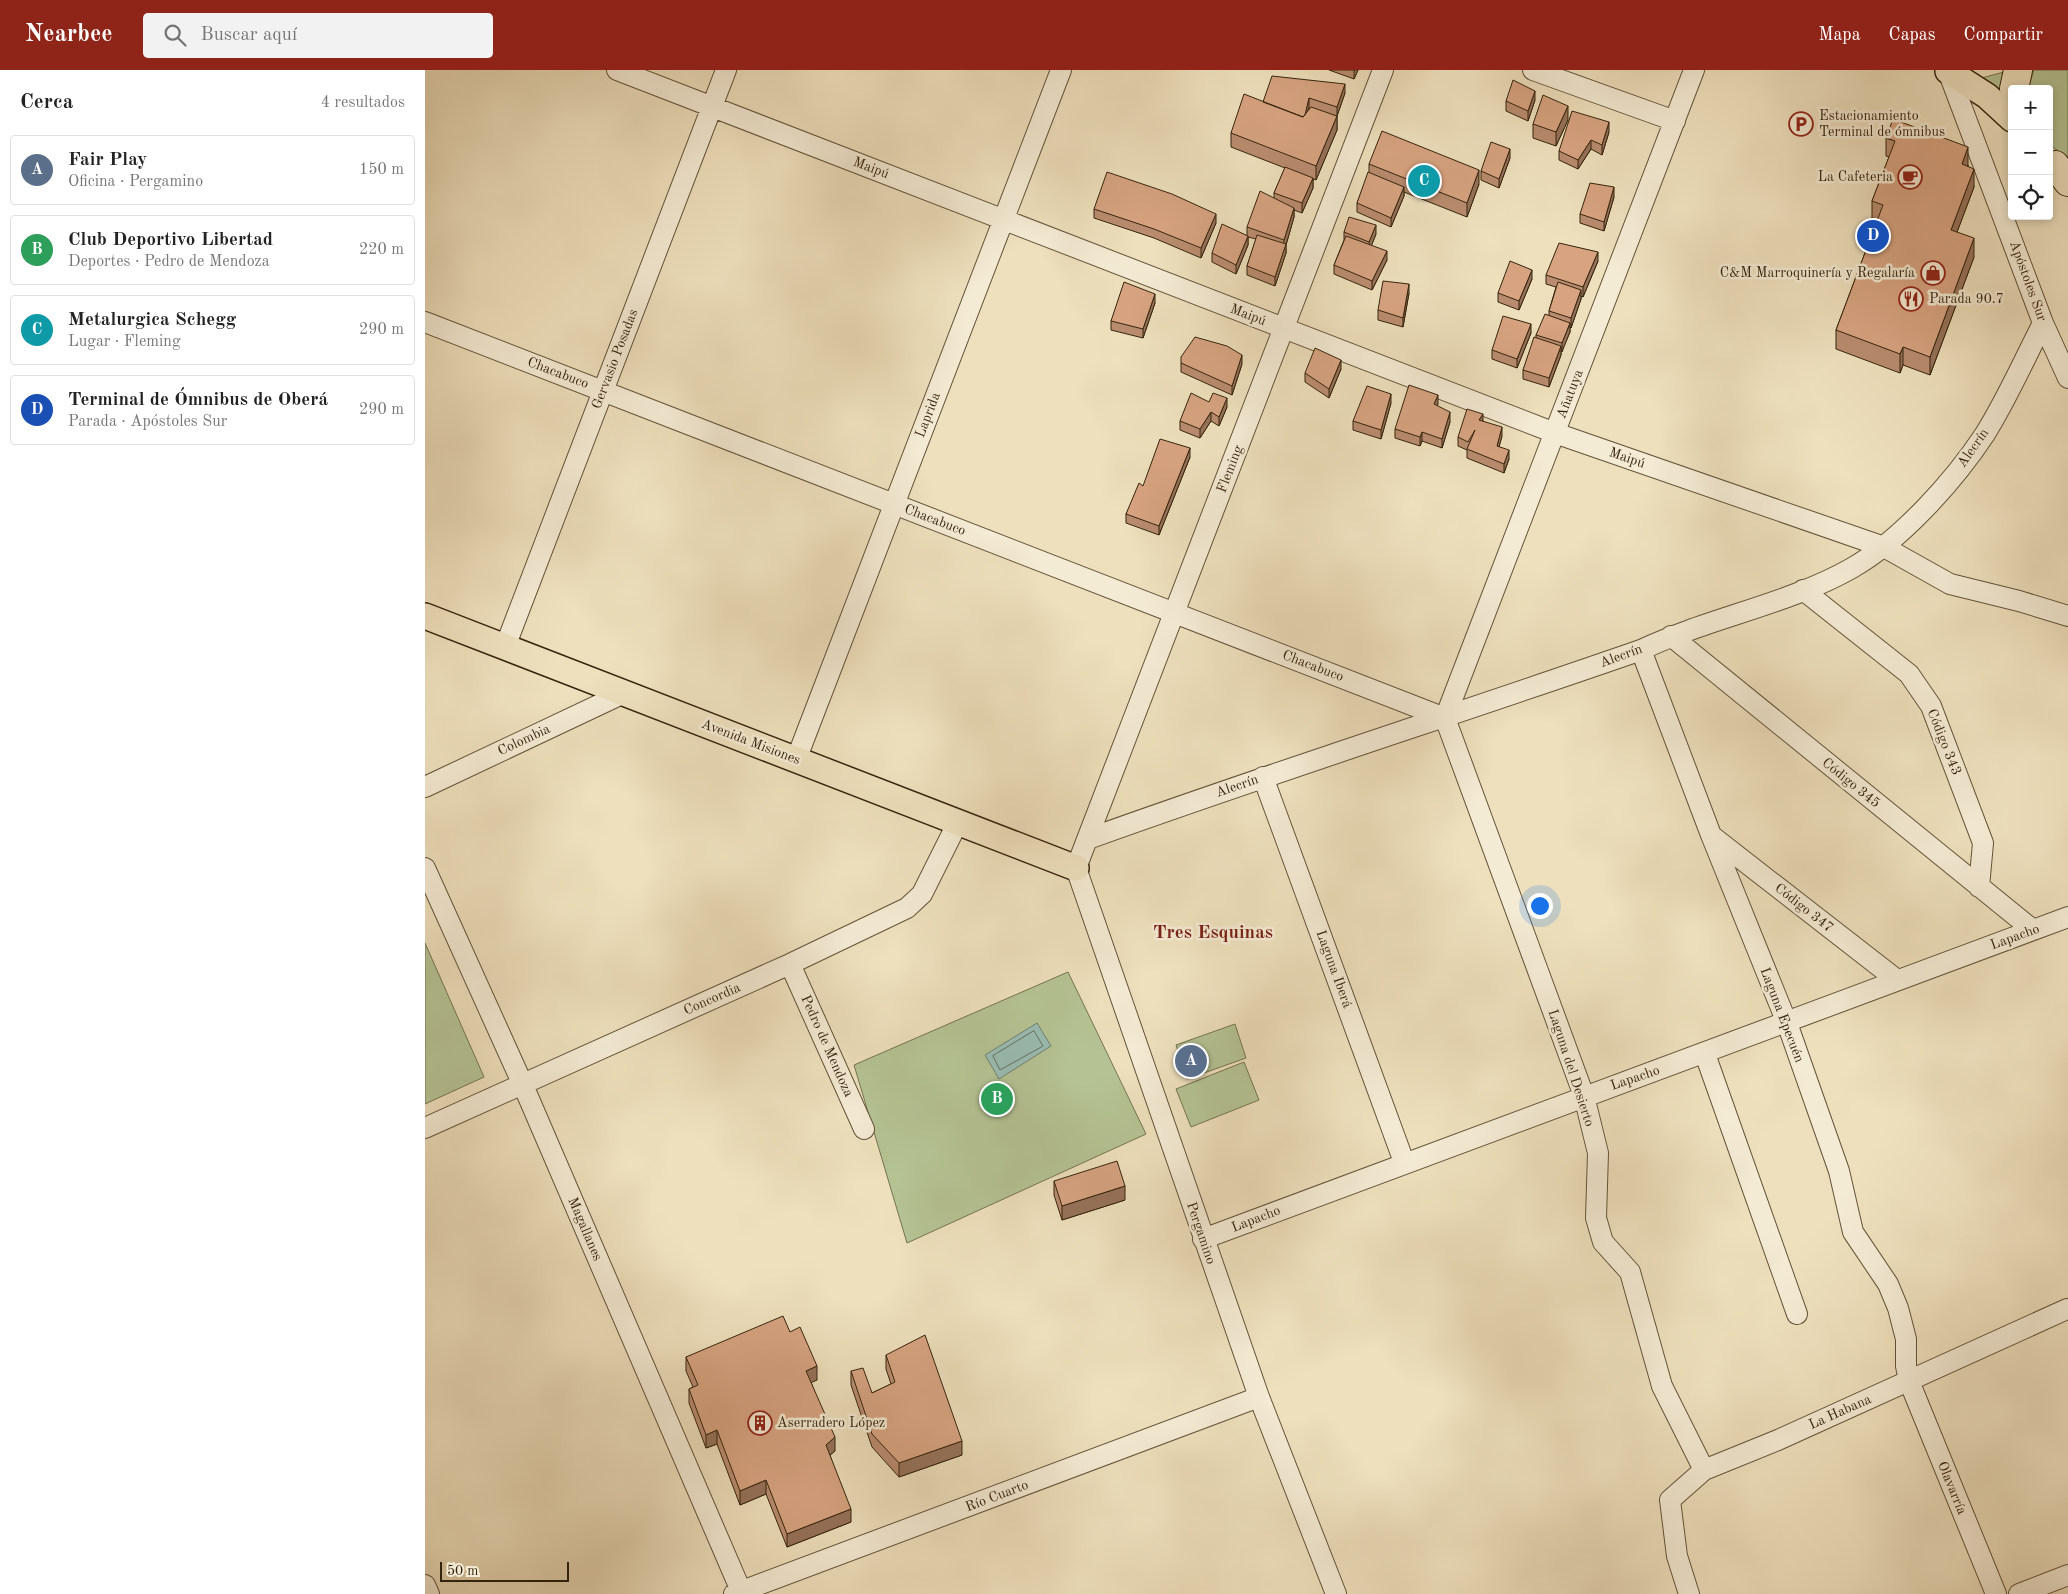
<!DOCTYPE html>
<html lang="es">
<meta charset="utf-8">
<style>
:root{--surface:#fff;--page:#f2f2f2;--text:#222;--muted:#767676;--line:#e0e0e0;--accent:#8f2418}
body{margin:0;font-family:"Old Standard TT",serif;background:var(--page);color:var(--text)}
.controls{position:absolute;right:15px;top:15px;display:grid;overflow:hidden;border-radius:5px;box-shadow:0 2px 8px #0003}
.controls button{width:45px;height:45px;display:grid;place-items:center;padding:0;border:0;border-bottom:1px solid var(--line);background:var(--surface);color:var(--text);font:25px sans-serif}
.scale{position:absolute;left:15px;bottom:12px;width:129px;box-sizing:border-box;padding-left:5px;border:2px solid #35240d;border-top:0;font-size:14px;line-height:18px;white-space:nowrap;color:#35240d;-webkit-text-stroke:4px #f4ebd4;paint-order:stroke}
.you{position:absolute;left:1114px;top:835px;width:18px;height:18px;margin:-12px;border:4px solid #fff;border-radius:50%;background:#1a73e8;box-shadow:0 0 0 8px #1a73e833}
.badge{display:grid;place-items:center;width:32px;height:32px;border-radius:50%;background:var(--accent);color:#fff;font-size:16px;font-weight:700}
.pin{position:absolute;translate:-50% -50%;border:2px solid #fff;box-shadow:0 1px 5px #0006}
.list{margin:0;padding:0;list-style:none}
h2{display:flex;justify-content:space-between;align-items:center;height:65px;margin:0;padding:0 20px;font-size:21px}
h2 small{font-size:16px;font-weight:400;color:var(--muted)}
.list li{display:grid;grid-template-columns:32px 1fr auto;gap:15px;align-items:center;box-sizing:border-box;height:70px;margin:0 10px 10px;padding:0 10px;border:1px solid var(--line);border-radius:5px}
.list b{display:block;font-size:19px;white-space:nowrap}
.list p{margin:0;font-size:16px;white-space:nowrap;color:var(--muted)}
.list em{font-size:16px;font-style:normal;color:var(--muted)}
.icon{flex:none;width:28px;height:28px;fill:none;stroke:currentColor;stroke-width:2;stroke-linecap:round;stroke-linejoin:round}
.map{position:relative;flex:none;width:1643px;height:1524px;overflow:hidden}
header{display:flex;align-items:center;gap:30px;box-sizing:border-box;height:70px;padding:0 25px;background:var(--accent);color:#fff}
header strong{font-size:24px}
nav{display:flex;gap:28px;margin-inline-start:auto;font-size:18px}
.search{width:350px;height:45px;background:var(--page);display:flex;align-items:center;gap:12px;box-sizing:border-box;padding:0 18px;border-radius:5px;color:var(--muted);font-size:19px}
main{display:flex}
aside{flex:1;background:var(--surface)}
.map>svg:first-child{display:block}
.green{fill:#b5c394;stroke:#757450}
.water{fill:#99bdb3;stroke:#718071}
.lines{fill:none;stroke-linecap:round;stroke-linejoin:round}
.shore{stroke:#677060;stroke-width:1}
.minor-casing{stroke:#635339;stroke-width:22}
.major-casing{stroke:#35240d;stroke-width:28}
.highway-casing{stroke:#35240d;stroke-width:30}
.minor{stroke:#f4ebd4;stroke-width:20}
.major{stroke:#eee0bd;stroke-width:25}
.highway{stroke:#eee0bd;stroke-width:28}
.wall{fill:#b98c6f;stroke:#35240d}
.shaded-wall{fill:#96725a;stroke:#35240d}
.building{fill:#d7a381;stroke:#35240d}
.labels{text-anchor:middle;dominant-baseline:central;stroke-width:5;stroke-linejoin:round;paint-order:stroke}
.poi-label{font-size:14px;fill:#35240d;stroke:#f4ebd4;text-anchor:start}
.street-label{font-size:14px;fill:#35240d;stroke:#f4ebd4}
.district-label{font-size:19px;font-weight:bold;fill:#7a1f14;stroke:#f4ebd4}
</style>
<header>
<strong>Nearbee</strong>
<div class="search"><svg class="icon" aria-label="search" viewBox="0 0 24 24"><circle cx="10" cy="10" r="6"/><path d="M15 15l6 6"/></svg>Buscar aquí</div>
<nav><a>Mapa</a><a>Capas</a><a>Compartir</a></nav>
</header>
<main>
<aside>
<h2>Cerca<small>4 resultados</small></h2>
<ul class="list">
<li><span class="badge" style="background:#5c6f8a">A</span><div><b>Fair Play</b><p>Oficina · Pergamino</p></div><em>150 m</em></li>
<li><span class="badge" style="background:#2e9e5b">B</span><div><b>Club Deportivo Libertad</b><p>Deportes · Pedro de Mendoza</p></div><em>220 m</em></li>
<li><span class="badge" style="background:#0f9aa8">C</span><div><b>Metalurgica Schegg</b><p>Lugar · Fleming</p></div><em>290 m</em></li>
<li><span class="badge" style="background:#1a4fb4">D</span><div><b>Terminal de Ómnibus de Oberá</b><p>Parada · Apóstoles Sur</p></div><em>290 m</em></li>
</ul>
</aside>
<div class="map">
<svg width="1643" height="1524" viewBox="0 0 1643 1524">
<rect width="100%" height="100%" fill="#eee0bd"/>
<filter id="stains"><feTurbulence type="fractalNoise" baseFrequency=".004" numOctaves="4"/><feColorMatrix values="0 0 0 0 .2 0 0 0 0 .09 0 0 0 0 .02 0 0 0 .5 -.17"/></filter>
<radialGradient id="worn" r=".72"><stop offset=".6" stop-color="#630" stop-opacity="0"/><stop offset="1" stop-color="#630" stop-opacity=".3"/></radialGradient>
<path class="green" d="M1609,0H1643V87L1624,75V19H1603Z
M1583,1L1580,34L1549,10Z
M0,873L59,1007L0,1034Z
M643,902L721,1064L482,1173L429,995Z
M810,954L821,988L762,1009L751,975Z
M819,992L834,1030L766,1057L751,1019Z"/>
<path class="water" d="M612,953L626,976L574,1009L560,985Z"/>
<g class="lines">
<path class="shore" d="M609,961L618,976L575,1000L568,986Z"/>
<g class="minor-casing">
<path id="minor" d="M192,0L1130,363L1459,477L1525,514L1594,531L1643,546
M1108,0L1250,51
M1523,1L1618,253L1643,308
M0,252L1020,648
M1378,520L1484,604L1506,636L1558,773L1554,817
M1246,566L1608,860
M80,577L301,0
M1216,580L1286,765L1362,953L1414,1101L1428,1162L1463,1214L1473,1238L1481,1269V1296L1484,1311L1571,1524
M1020,648L1159,1026L1173,1083L1171,1148L1178,1172L1205,1202L1237,1316L1279,1400
M1020,648L1269,0
M371,690L636,0
M838,707L979,1092
M0,717L199,623
M1288,767L1472,910
M663,769C846,703 1032,644 1216,580C1283,548 1364,534 1427,498C1476,470 1529,411 1560,364C1582,329 1599,290 1618,253
M0,798L98,1015L316,1521
M365,894L439,1059
M1280,984L1372,1244
M0,1058L365,894L482,838L497,824L533,752
M778,1169L1643,847
M0,1515L4,1524
M309,1524L834,1327
M911,1524L834,1327L651,798L958,0
M1264,1524L1252,1486L1245,1430L1279,1400L1353,1370L1642,1239
M1594,1524L1643,1505"/>
</g>
<g class="major-casing">
<path id="major" d="M1523,1L1562,26L1587,49
M0,546L651,798"/>
</g>
<g class="highway-casing">
<path id="highway" d="M1589,19L1593,0
M1630,95L1643,112"/>
</g>
<use href="#minor" class="minor"/>
<use href="#major" class="major"/>
<use href="#highway" class="highway"/>
</g>
<path class="wall" d="M904,0H933L929,9Z
M920,23L912,46V60L891,110L888,109V118L877,143L869,140V147L861,175V183L850,216L822,205V196L831,169L823,167V175L811,204L787,192V183L822,166V157L849,128V123L860,98L806,77V63L838,32Z
M1110,30L1103,51L1081,41V31Z
M1143,50L1131,76L1108,68V54Z
M1184,62L1177,85L1166,79L1153,99L1134,90V81Z
M1461,68L1543,95L1549,117L1532,162L1549,187L1505,305L1478,295L1475,303L1411,279V260L1452,151L1447,149V131L1464,87L1461,86Z
M1085,88L1074,118L1056,110V101Z
M944,94L1054,114L1042,147L979,122V126L966,157L932,142V133L944,102Z
M1189,127L1179,161L1155,153V144Z
M669,139L791,153L776,188L729,168L669,148Z
M919,162L951,164L946,176L962,190L947,220L909,204V195L919,170Z
M1173,191L1158,227L1156,226V229L1146,258L1145,257V262L1136,282V285L1124,317L1098,309V300L1111,268V265L1124,245V241L1131,217L1121,214V205Z
M1107,209L1094,240L1073,232V223Z
M984,223L978,257L953,250V240Z
M730,233L718,268L686,260V251Z
M1106,263L1092,298L1067,289V280Z
M756,293L817,294L807,325L756,302Z
M916,299L904,328L880,312V303Z
M784,332L802,337L794,356L786,351L775,368L755,360V351Z
M966,333L956,369L928,360V351Z
M1013,334L1012,336L1025,352L1017,378L997,371L995,376L970,368V359Z
M1058,351L1077,366L1074,376L1084,389L1079,403L1042,388V380L1033,376V367Z
M765,387L734,465L701,453V444L718,416Z
M629,1111L700,1130L637,1150L629,1125Z
M365,1262L392,1310L386,1312L410,1381L405,1385L426,1452L362,1477L341,1424L315,1435L292,1374L281,1378L264,1333V1319L268,1317L261,1301V1287Z
M461,1285L537,1385L474,1407L447,1377L426,1315V1301L447,1323L466,1314L461,1299Z"/>
<path class="shaded-wall" d="M929,0H933L929,9Z
M920,14V23L912,46V37Z
M1110,21V30L1103,51V41Z
M884,28V37L878,61V52Z
M1143,36V50L1131,76V62Z
M912,46V60L891,110V96Z
M1184,52V62L1177,85V75Z
M1166,70V79L1153,99V90Z
M1543,77V95L1537,112V94Z
M1085,79V88L1074,118V109Z
M1549,99V117L1526,178V160Z
M1054,100V114L1042,147V133Z
M888,108V118L877,143V133Z
M979,117V126L966,157V148Z
M1189,117V127L1179,161V152Z
M869,138V147L861,175V183L850,216V207L859,179V170Z
M791,144V153L776,188V178Z
M951,155V164L944,182V172Z
M823,166V175L811,204V195Z
M1549,168V187L1505,305V287Z
M962,181V190L947,220V211Z
M1173,182V191L1158,227V217Z
M1107,200V209L1094,240V231Z
M984,214V223L978,257V248Z
M1156,220V229L1146,258V248Z
M730,224V233L718,268V259Z
M1145,253V262L1137,282V273Z
M1106,254V263L1092,298V289Z
M1136,276V285L1124,317V308Z
M1478,277V295L1475,303V284Z
M817,285V294L807,325V316Z
M916,290V299L904,328V319Z
M966,324V333L956,369V360Z
M1013,325V334L1009,344V334Z
M802,328V337L794,356V347Z
M786,342V351L775,368V359Z
M1025,342V352L1017,378V369Z
M1058,344V354L1054,350Z
M1077,357V366L1072,385V376Z
M997,362V371L995,376V367Z
M765,378V387L734,465V456Z
M1084,380V389L1079,403V394Z
M700,1116V1130L637,1150V1136Z
M392,1296V1310L381,1315V1301Z
M292,1360V1374L281,1378V1365Z
M410,1367V1381L401,1388V1375Z
M537,1371V1385L474,1407V1393Z
M341,1410V1424L315,1435V1421Z
M426,1439V1452L362,1477V1464Z"/>
<path class="building" d="M847,6L920,14L912,37L884,28L880,45L878,47L838,32Z
M1088,10L1110,21L1103,41L1081,31Z
M819,24L878,47L886,37L912,46L891,96L806,63Z
M1118,25L1143,36L1131,62L1108,54Z
M1147,41L1184,52L1177,75L1166,70L1153,90L1134,81Z
M1468,49L1543,77L1537,94L1549,99L1526,160L1549,168L1505,287L1478,277L1475,284L1411,260L1458,135L1447,131L1470,71L1461,68Z
M957,61L1054,100L1042,133L944,94Z
M1066,72L1085,79L1074,109L1056,101Z
M860,97L888,108L877,133L849,123Z
M682,102L747,124L791,144L776,178L729,159L669,139Z
M943,102L979,117L966,148L932,133Z
M1165,113L1189,117L1179,152L1155,144Z
M835,121L869,138L859,170L822,157Z
M924,147L951,155L944,172L919,162Z
M797,154L823,166L811,195L787,183Z
M832,165L861,174L850,207L822,196Z
M921,166L962,181L947,211L909,195Z
M1134,173L1173,182L1158,217L1121,205Z
M1085,191L1107,200L1094,231L1073,223Z
M958,211L984,214L978,248L953,240Z
M699,212L730,224L718,259L686,251Z
M1133,212L1156,220L1146,248L1124,241Z
M1120,244L1145,253L1137,273L1111,265Z
M1078,246L1106,254L1092,289L1067,280Z
M770,267L802,276L817,285L807,316L756,293V287Z
M1109,267L1136,276L1124,308L1098,300Z
M890,278L916,290L904,319L880,303Z
M984,315L1013,325L1009,334L1025,342L1017,369L997,362L995,367L970,359Z
M942,316L966,324L956,360L928,351Z
M766,323L784,332L788,323L802,328L794,347L786,342L775,359L755,351Z
M1042,339L1058,344L1054,350L1077,357L1072,376L1084,380L1079,394L1042,379L1050,360L1043,372L1033,367Z
M735,369L765,378L734,456L701,444L714,413L718,416Z
M692,1091L700,1116L637,1136L629,1111Z
M358,1246L365,1262L375,1257L392,1296L381,1301L410,1367L401,1375L426,1439L362,1464L341,1410L315,1421L292,1360L281,1365L264,1319L273,1315L261,1287Z
M500,1265L537,1371L474,1393L447,1364L426,1301L438,1298L447,1323L470,1312L461,1285Z"/>
<defs>
<g id="parking-ring" transform="scale(1.25)"><circle r="9.5" fill="#f4ebd4" stroke="#8f2418" stroke-width="1.5"/><path d="M-3.5-5.5H1a3.5 3.5 0 0 1 0 7H-1V5.5H-3.5ZM-1-3.4V-.6H.8a1.4 1.4 0 0 0 0-2.8Z" fill="#8f2418"/></g>
<g id="cafe-ring" transform="scale(1.25)"><circle r="9.5" fill="#f4ebd4" stroke="#8f2418" stroke-width="1.5"/><path d="M-5.5-4.5H6V0H3Q3 3.5 0 3.5H-2.5Q-5.5 3.5-5.5 0ZM3-3.2v2h1.7v-2ZM-6 4.5H4V6H-6Z" fill="#8f2418"/></g>
<g id="shop-ring" transform="scale(1.25)"><circle r="9.5" fill="#f4ebd4" stroke="#8f2418" stroke-width="1.5"/><path d="M-5-2.5h2.3a2.7 3.5 0 0 1 5.4 0H5L5.5 6h-11ZM-1.5-2.5h3a1.5 2.3 0 0 0-3 0Z" fill="#8f2418"/></g>
<g id="restaurant-ring" transform="scale(1.25)"><circle r="9.5" fill="#f4ebd4" stroke="#8f2418" stroke-width="1.5"/><path d="M-5-6h1v4h1v-4h1v4h1v-4h1v5L-1.5 .5V6h-2V.5L-5-1ZM5-6V6H3V1.5H1.5Q1.5-4 5-6Z" fill="#8f2418"/></g>
<g id="building-ring" transform="scale(1.25)"><circle r="9.5" fill="#f4ebd4" stroke="#8f2418" stroke-width="1.5"/><path d="M-4-6H4V6H1V3H-1V6H-4ZM-2.5-4.3h1.7v1.8h-1.7ZM.8-4.3h1.7v1.8H.8ZM-2.5-1h1.7V.8h-1.7ZM.8-1h1.7V.8H.8Z" fill="#8f2418"/></g>
</defs>
<g fill-rule="evenodd">
<use href="#parking-ring" x="1376" y="54"/>
<use href="#cafe-ring" x="1485" y="107"/>
<use href="#shop-ring" x="1508" y="203"/>
<use href="#restaurant-ring" x="1486" y="229"/>
<use href="#building-ring" x="335" y="1353"/>
</g>
<g class="labels">
<g class="poi-label">
<text x="1394" y="46">Estacionamiento<tspan x="1394" dy="16">Terminal de ómnibus</tspan></text>
<text x="1468" y="107" text-anchor="end">La Cafeteria</text>
<text x="1490" y="203" text-anchor="end">C&amp;M Marroquinería y Regalaría</text>
<text x="1504" y="229">Parada 90.7</text>
<text x="352" y="1353">Aserradero López</text>
</g>
<g class="street-label">
<text transform="translate(446 98) rotate(21)">Maipú</text>
<text transform="translate(1603 211) rotate(70)">Apóstoles Sur</text>
<text transform="translate(823 245) rotate(21)">Maipú</text>
<text transform="translate(190 289) rotate(-69)">Gervasio Posadas</text>
<text transform="translate(133 303) rotate(21)">Chacabuco</text>
<text transform="translate(1145 324) rotate(-69)">Añatuya</text>
<text transform="translate(503 345) rotate(-69)">Laprida</text>
<text transform="translate(1548 378) rotate(-55)">Alecrín</text>
<text transform="translate(1202 388) rotate(19)">Maipú</text>
<text transform="translate(805 399) rotate(-69)">Fleming</text>
<text transform="translate(510 450) rotate(21)">Chacabuco</text>
<text transform="translate(1196 586) rotate(-20)">Alecrín</text>
<text transform="translate(888 596) rotate(21)">Chacabuco</text>
<text transform="translate(99 670) rotate(-25)">Colombia</text>
<text transform="translate(326 672) rotate(21)">Avenida Misiones</text>
<text transform="translate(1519 672) rotate(68)">Código 343</text>
<text transform="translate(1426 713) rotate(39)">Código 345</text>
<text transform="translate(812 716) rotate(-19)">Alecrín</text>
<text transform="translate(1379 838) rotate(38)">Código 347</text>
<text transform="translate(1590 867) rotate(-20)">Lapacho</text>
<text transform="translate(909 899) rotate(70)">Laguna Iberá</text>
<text transform="translate(287 929) rotate(-24)">Concordia</text>
<text transform="translate(1357 945) rotate(69)">Laguna Epecuén</text>
<text transform="translate(402 976) rotate(66)">Pedro de Mendoza</text>
<text transform="translate(1146 998) rotate(72)">Laguna del Desierto</text>
<text transform="translate(1210 1008) rotate(-19)">Lapacho</text>
<text transform="translate(831 1149) rotate(-21)">Lapacho</text>
<text transform="translate(160 1159) rotate(67)">Magallanes</text>
<text transform="translate(776 1163) rotate(71)">Pergamino</text>
<text transform="translate(1415 1342) rotate(-24)">La Habana</text>
<text transform="translate(1527 1418) rotate(68)">Olavarría</text>
<text transform="translate(572 1426) rotate(-21)">Río Cuarto</text>
</g>
<g class="district-label">
<text x="788" y="863">Tres Esquinas</text>
</g>
</g>
<rect width="100%" height="100%" filter="url(#stains)"/>
<rect width="100%" height="100%" fill="url(#worn)"/>
</svg>
<div class="controls">
<button>+</button>
<button>−</button>
<button><svg class="icon" aria-label="locate" viewBox="0 0 24 24"><circle cx="12" cy="12" r="6"/><path d="M12 2v4M12 18v4M2 12h4M18 12h4"/></svg></button>
</div>
<div class="scale">50 m</div>
<div class="you"></div>
<div class="pin badge" style="left:766px;top:991px;background:#5c6f8a">A</div>
<div class="pin badge" style="left:572px;top:1029px;background:#2e9e5b">B</div>
<div class="pin badge" style="left:999px;top:111px;background:#0f9aa8">C</div>
<div class="pin badge" style="left:1448px;top:166px;background:#1a4fb4">D</div>
</div>
</main>
